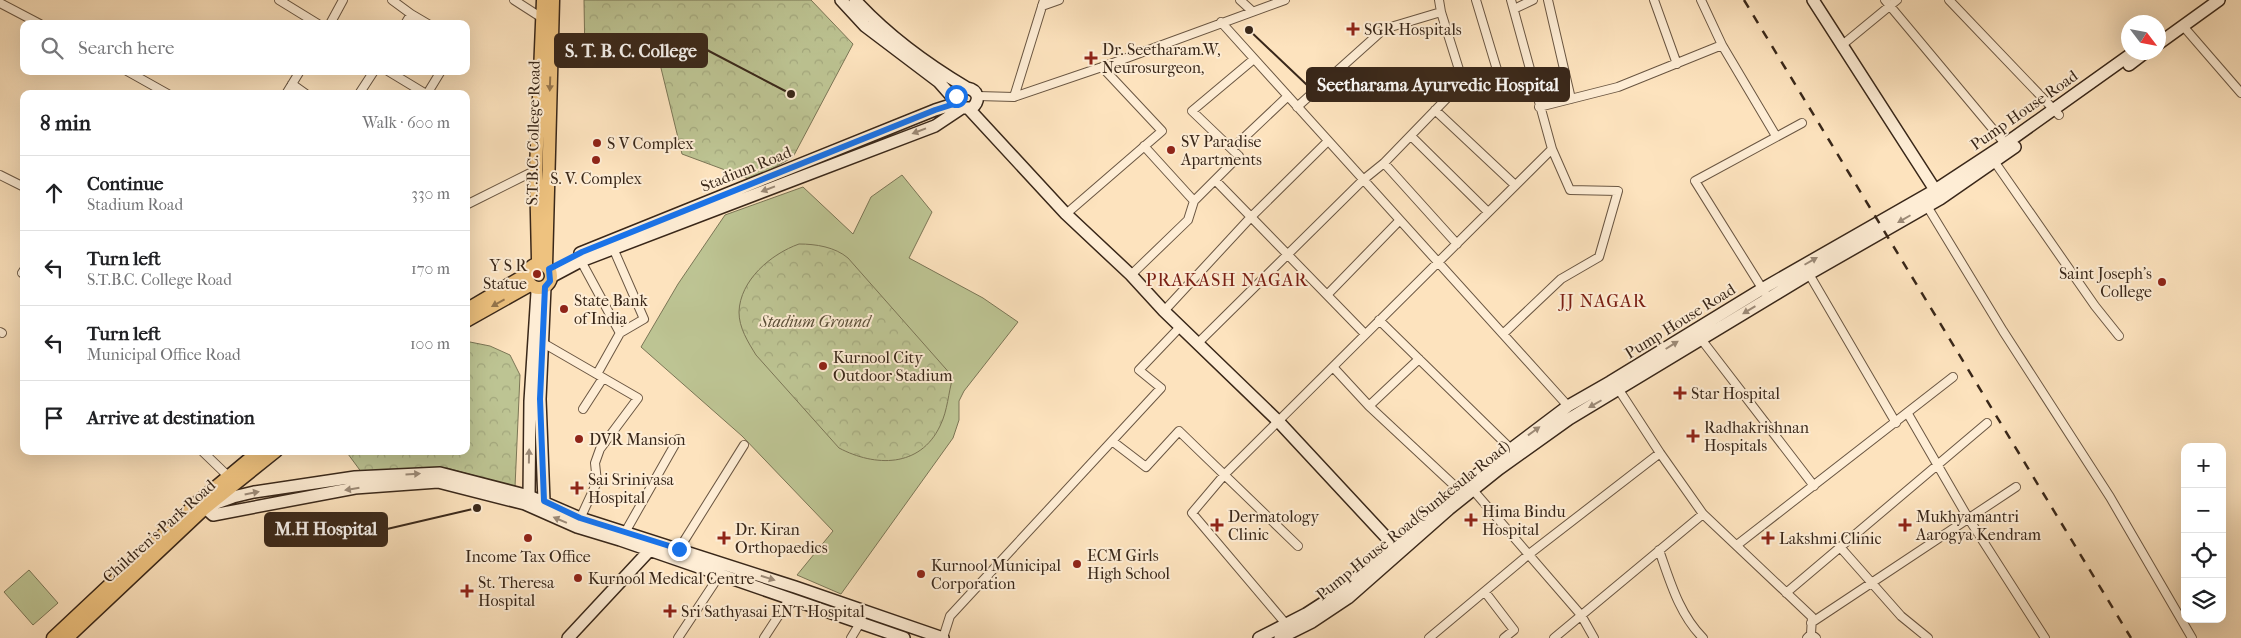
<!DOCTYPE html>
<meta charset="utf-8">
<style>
:root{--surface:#fff;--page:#f6f6f6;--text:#202124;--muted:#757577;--line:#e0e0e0}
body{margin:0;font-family:"IM FELL French Canon",serif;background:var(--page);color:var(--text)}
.controls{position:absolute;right:15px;bottom:15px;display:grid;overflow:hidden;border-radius:10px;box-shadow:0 5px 20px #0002}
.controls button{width:45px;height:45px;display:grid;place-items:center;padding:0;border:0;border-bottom:1px solid var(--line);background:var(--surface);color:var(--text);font:25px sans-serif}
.compass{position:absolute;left:2121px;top:15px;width:45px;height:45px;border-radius:50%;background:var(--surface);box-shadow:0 5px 20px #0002;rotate:122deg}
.stop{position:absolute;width:15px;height:15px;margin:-11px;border:4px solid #1a73e8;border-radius:50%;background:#fff}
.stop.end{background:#1a73e8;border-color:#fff;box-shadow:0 1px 5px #0008}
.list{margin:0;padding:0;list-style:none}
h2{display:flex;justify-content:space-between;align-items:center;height:65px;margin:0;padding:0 20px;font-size:21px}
h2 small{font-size:16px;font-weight:400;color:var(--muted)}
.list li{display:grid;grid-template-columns:32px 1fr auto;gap:15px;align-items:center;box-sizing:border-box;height:75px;padding:0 20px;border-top:1px solid var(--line)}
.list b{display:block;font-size:19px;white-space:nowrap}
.list p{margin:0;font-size:16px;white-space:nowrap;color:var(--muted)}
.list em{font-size:16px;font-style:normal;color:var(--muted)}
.icon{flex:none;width:28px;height:28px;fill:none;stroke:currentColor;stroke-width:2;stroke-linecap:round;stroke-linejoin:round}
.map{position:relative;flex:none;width:2241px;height:638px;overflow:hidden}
.search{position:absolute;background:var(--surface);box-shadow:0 5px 20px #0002;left:20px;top:20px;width:450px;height:55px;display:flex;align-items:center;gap:12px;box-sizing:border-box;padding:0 18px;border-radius:10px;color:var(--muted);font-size:19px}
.panel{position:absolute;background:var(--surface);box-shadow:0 5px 20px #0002;left:20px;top:90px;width:450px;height:365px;border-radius:10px}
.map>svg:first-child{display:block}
.grass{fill:#bdc493;stroke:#7b7656}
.park{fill:url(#park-crowns);stroke:#7b7656}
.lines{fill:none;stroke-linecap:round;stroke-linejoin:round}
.street-casing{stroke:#6a5642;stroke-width:10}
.secondary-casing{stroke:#392719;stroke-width:14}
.primary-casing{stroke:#392719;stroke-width:15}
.street{stroke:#feedd5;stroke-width:8}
.secondary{stroke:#feedd5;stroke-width:11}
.primary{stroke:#eec27f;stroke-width:12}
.rail{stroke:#392719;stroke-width:2.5;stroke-dasharray:9 9;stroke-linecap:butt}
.oneway{fill:#94744c}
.oneway2{fill:#9c8a77}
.route{stroke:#1a73e8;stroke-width:6}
.poi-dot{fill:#8f2418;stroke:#feedd5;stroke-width:2}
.labels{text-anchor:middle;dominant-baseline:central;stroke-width:4;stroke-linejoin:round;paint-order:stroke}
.poi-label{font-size:16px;fill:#392719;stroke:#feedd5;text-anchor:start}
.street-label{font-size:16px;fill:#392719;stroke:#feedd5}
.park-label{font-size:16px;font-style:italic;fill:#5a4e38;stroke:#feedd5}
.neighbourhood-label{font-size:18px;letter-spacing:1px;fill:#7a1f14;stroke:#feedd5}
.leader{fill:none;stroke:#392719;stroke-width:2}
.callout-dot{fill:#392719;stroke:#feedd5;stroke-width:2}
.callout{fill:#392719;stroke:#392719;stroke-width:2}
.callout-label{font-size:18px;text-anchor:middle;font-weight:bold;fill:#fff}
</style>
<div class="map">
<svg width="2241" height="638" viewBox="0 0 2241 638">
<defs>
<pattern id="park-crowns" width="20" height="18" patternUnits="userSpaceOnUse" patternTransform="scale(1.25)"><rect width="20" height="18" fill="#bdc493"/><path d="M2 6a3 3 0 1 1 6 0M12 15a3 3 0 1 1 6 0" fill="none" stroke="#a3a87e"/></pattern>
</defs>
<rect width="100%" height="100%" fill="#fde3be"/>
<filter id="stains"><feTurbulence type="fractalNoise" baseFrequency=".004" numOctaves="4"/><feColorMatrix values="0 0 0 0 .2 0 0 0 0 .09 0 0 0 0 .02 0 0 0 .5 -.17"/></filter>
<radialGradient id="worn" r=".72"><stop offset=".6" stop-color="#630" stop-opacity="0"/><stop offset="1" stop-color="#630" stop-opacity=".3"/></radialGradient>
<path class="grass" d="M902,175L932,212L909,258L983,298L1018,322L964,391L959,401V420L953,438L841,594L797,575L833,531L742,436L641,347L678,284L725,215L803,187L853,234L871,197Z
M29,570L58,603L33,625L4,592Z"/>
<path class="park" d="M584,0H811L853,44L793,157L752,180L682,154L659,60L585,62Z
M799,244C816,244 835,247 848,258L953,377C948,393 948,410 940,426C920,468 875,467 839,448L756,355C748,342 739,328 739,312C740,280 771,254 799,244Z
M470,342L490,346L510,355L520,375L515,487L447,468L362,473L348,454L343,451H466V344Z"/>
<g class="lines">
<g class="street-casing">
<path id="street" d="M279,0L318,24
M392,0L411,14L405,24
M514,0L542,18
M1240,0L1252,11
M1439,0L1441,12
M1476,0L1501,83
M1548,0L1571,99
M1654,0L1677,64
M1701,0L1722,45
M1885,0L2007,146
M1949,0L2059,115
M0,3L40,24
M1042,6L1059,0
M1514,9L1533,0
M411,14L428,24
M1221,22L1568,406
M330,24L343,0
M2183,26L2241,93
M1841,46L1897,0
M127,71L168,94
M388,71L426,94
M292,84L306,94
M286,94L300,71
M359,94L374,71
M427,94L441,71
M978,96L1014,97L1102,67L1285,0
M1014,97L1044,0
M1297,107L1384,29L1441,12L1466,92
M1539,107L1618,87L1722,45L1776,136
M1435,110L1515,185
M1411,136L1488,212
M1232,149L1288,96
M1994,161L2095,306L2119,336
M1384,163L1457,244
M0,175L24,187
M1215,180L1365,334
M1194,201L1239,156L1192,111L1254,59
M466,205L536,170
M1927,206L2003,331L2110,497L2192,638
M1066,214L1162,131L1102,67
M613,248L644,319L620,333
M581,261L620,333L597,374
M22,273L24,270
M1809,274L1896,423
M1131,275L1188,220L1194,201L1144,146
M1765,293L1695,181L1802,123
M1327,295L1400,220
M1164,311L1251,217L1328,141
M1379,320L1510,448
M0,332L2,333
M1503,334L1561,279L1599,257L1618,191L1570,190L1552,149L1511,0
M1701,339L1814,486
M543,343L638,398L600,449L595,463L597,482L579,521
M1198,343L1363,180L1384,163L1449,96L1530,75
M1333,367L1369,406L1458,489
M1619,390L1660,453L1703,514L1812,617L1811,634
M1369,406L1419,359
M583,409L603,378
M1908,414L1967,516L2045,638
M1112,441L1146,467L1179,431L1298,546
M202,451L228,476
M1473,490L1581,615L1594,638
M623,536L678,439
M1737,545L1953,377
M1840,547L1901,616L1928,638
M679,549L744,445
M1659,550C1670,581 1679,614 1703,638
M1485,592L1514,630L1504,638
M1786,593L1987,423
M1811,623L2016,487
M1286,624L1192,513L1225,474L1552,149
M678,638L719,576
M764,638L790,598
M851,638L860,623
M943,638L950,616L1161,388L1139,370L1180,327
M1429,638L1528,555L1660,453
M1554,638L1703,514
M1807,638L1811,634L1816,638"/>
</g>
<g class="secondary-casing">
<path id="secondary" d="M841,0L865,26L939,82L962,108H972C981,100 978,90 967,88L958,93L956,100
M855,0C888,36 925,63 967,88
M1813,0L1939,196
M2158,44L2219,0
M2129,65L2146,52
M969,109L1066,214L1131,275L1164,311L1278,421L1398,550
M580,253L935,110L957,103
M551,277L581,261L935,126L962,108
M526,503L529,496L530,401L537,292
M201,504L213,515L355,488L438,482L525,504L577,527L620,540L904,638
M211,505L233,497L254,492L355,477L440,473L529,496L580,518L795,587L943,638
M541,507L544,501L540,399L545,287
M568,638L649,551
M1259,638L1306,614L1340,592L1458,489L1568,406L1610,382L1762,289L1935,190L2005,144L2134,52
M1280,638L1312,622L1348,598L1449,509L1499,469L1569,419L1809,274L1940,199L2015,147"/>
</g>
<g class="primary-casing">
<path id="primary" d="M538,259L536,170L543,0
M527 276a12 12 0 1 1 24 0a12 12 0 1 1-24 0Z
M546,266L553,0
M466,310L527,274
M466,321L530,285
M53,638L199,501L259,451
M67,638L205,508L276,451"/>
</g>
<use href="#street" class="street"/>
<use href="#secondary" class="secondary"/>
<use href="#primary" class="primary"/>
<path class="rail" d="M1744,0L2131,638"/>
</g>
<defs><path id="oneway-solid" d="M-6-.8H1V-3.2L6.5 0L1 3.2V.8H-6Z" transform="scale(1.25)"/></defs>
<g class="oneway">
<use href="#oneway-solid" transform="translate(550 84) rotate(92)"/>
<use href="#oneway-solid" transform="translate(498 303) rotate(151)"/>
</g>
<g class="oneway2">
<use href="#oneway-solid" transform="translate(919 131) rotate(159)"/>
<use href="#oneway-solid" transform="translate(768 189) rotate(159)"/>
<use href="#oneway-solid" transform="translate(1904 219) rotate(150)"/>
<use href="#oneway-solid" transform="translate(1811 261) rotate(-30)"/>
<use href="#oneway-solid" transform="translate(1749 310) rotate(149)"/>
<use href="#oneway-solid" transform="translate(1672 345) rotate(-32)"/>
<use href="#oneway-solid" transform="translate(1595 404) rotate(150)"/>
<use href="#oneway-solid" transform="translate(1534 431) rotate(-36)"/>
<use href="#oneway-solid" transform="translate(529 456) rotate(-89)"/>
<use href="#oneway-solid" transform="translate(413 474) rotate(-3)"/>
<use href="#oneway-solid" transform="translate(352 489) rotate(171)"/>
<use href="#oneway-solid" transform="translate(252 493) rotate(-11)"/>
<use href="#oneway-solid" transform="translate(560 520) rotate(-157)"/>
<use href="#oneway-solid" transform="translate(768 578) rotate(17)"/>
</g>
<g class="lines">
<path class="route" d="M679,549L580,518L544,501L540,399L545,287L550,281L549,269L582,252L935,110L957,103L956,96"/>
</g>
<g class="poi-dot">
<path d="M1350.5 21.5h5v5h5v5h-5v5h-5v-5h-5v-5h5z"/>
<path d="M1088.5 50.5h5v5h5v5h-5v5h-5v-5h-5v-5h5z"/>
<circle cx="597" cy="143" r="5"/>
<circle cx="1171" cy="150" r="5"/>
<circle cx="596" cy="160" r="5"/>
<circle cx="537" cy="274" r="5"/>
<circle cx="2162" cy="282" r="5"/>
<circle cx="564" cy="309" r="5"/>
<circle cx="823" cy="366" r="5"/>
<path d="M1677.5 385.5h5v5h5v5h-5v5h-5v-5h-5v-5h5z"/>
<path d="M1690.5 428.5h5v5h5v5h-5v5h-5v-5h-5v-5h5z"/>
<circle cx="579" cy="439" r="5"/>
<path d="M574.5 480.5h5v5h5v5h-5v5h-5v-5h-5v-5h5z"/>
<path d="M1468.5 512.5h5v5h5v5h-5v5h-5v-5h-5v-5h5z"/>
<path d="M1214.5 517.5h5v5h5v5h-5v5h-5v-5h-5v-5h5z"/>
<path d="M1902.5 517.5h5v5h5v5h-5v5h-5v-5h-5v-5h5z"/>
<circle cx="528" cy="538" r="5"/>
<path d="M721.5 530.5h5v5h5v5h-5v5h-5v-5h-5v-5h5z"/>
<path d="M1765.5 530.5h5v5h5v5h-5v5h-5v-5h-5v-5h5z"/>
<circle cx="1077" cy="564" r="5"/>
<circle cx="921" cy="574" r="5"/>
<circle cx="578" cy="578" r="5"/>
<path d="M464.5 583.5h5v5h5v5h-5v5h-5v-5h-5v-5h5z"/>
<path d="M667.5 603.5h5v5h5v5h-5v5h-5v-5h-5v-5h5z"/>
</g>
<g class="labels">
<g class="poi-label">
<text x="1364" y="29">SGR Hospitals</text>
<text x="1102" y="49">Dr. Seetharam.W,<tspan x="1102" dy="18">Neurosurgeon,</tspan></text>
<text x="1181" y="141">SV Paradise<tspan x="1181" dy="18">Apartments</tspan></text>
<text x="607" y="143">S V Complex</text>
<text x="596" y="178" text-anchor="middle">S. V. Complex</text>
<text x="527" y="265" text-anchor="end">Y S R<tspan x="527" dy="18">Statue</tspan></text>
<text x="2152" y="273" text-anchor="end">Saint Joseph's<tspan x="2152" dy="18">College</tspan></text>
<text x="574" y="300">State Bank<tspan x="574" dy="18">of India</tspan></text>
<text x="833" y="357">Kurnool City<tspan x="833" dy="18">Outdoor Stadium</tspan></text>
<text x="1691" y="393">Star Hospital</text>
<text x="1704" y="427">Radhakrishnan<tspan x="1704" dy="18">Hospitals</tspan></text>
<text x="589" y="439">DVR Mansion</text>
<text x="588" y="479">Sai Srinivasa<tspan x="588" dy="18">Hospital</tspan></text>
<text x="1482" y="511">Hima Bindu<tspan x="1482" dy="18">Hospital</tspan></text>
<text x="1228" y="516">Dermatology<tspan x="1228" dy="18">Clinic</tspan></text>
<text x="1916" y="516">Mukhyamantri<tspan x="1916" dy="18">Aarogya Kendram</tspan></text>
<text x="735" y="529">Dr. Kiran<tspan x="735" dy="18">Orthopaedics</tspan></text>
<text x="1779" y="538">Lakshmi Clinic</text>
<text x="1087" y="555">ECM Girls<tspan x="1087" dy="18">High School</tspan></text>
<text x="528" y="556" text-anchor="middle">Income Tax Office</text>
<text x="931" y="565">Kurnool Municipal<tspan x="931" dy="18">Corporation</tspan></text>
<text x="588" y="578">Kurnool Medical Centre</text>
<text x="478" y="582">St. Theresa<tspan x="478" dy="18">Hospital</tspan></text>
<text x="681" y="611">Sri Sathyasai ENT Hospital</text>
</g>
<g class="street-label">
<text transform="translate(2024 110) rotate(-35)">Pump House Road</text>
<text transform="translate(533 133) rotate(-89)">S.T.B.C. College Road</text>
<text transform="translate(746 169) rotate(-22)">Stadium Road</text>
<text transform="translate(1680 321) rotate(-32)">Pump House Road</text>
<text transform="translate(1413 520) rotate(-39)">Pump House Road(Sunkesula Road)</text>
<text transform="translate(159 531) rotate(-42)">Children's Park Road</text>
</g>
<g class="park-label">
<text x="815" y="321">Stadium Ground</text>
</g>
<g class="neighbourhood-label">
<text x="1227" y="280">PRAKASH NAGAR</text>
<text x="1603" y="301">JJ NAGAR</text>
</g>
</g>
<path class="leader" d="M791 94L707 50M1249 30L1307 85M477 508L387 529"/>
<g class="callout-dot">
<circle cx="791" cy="94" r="5"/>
<circle cx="1249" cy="30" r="5"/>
<circle cx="477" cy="508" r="5"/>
</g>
<g class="callout">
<rect x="555" y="34" width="152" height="33" rx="5"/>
<rect x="1307" y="68" width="262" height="33" rx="5"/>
<rect x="265" y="513" width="122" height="33" rx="5"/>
</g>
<g class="callout-label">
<text x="631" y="57">S. T. B. C. College</text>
<text x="1438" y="91">Seetharama Ayurvedic Hospital</text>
<text x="326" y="535">M.H Hospital</text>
</g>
<rect width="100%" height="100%" filter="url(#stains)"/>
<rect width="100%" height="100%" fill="url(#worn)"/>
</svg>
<div class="controls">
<button>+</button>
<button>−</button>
<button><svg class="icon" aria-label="locate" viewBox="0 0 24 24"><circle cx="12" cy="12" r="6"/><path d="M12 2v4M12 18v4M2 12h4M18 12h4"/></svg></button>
<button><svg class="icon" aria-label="layers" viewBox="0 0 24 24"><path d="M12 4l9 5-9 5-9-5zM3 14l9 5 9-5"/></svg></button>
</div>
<svg class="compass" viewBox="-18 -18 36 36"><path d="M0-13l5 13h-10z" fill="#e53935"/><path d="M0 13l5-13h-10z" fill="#757577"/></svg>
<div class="stop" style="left:956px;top:96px"></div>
<div class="stop end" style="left:679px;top:549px"></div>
<div class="search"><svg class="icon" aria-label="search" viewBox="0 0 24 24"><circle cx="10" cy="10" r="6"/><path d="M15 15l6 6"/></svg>Search here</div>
<section class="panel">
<h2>8 min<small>Walk · 600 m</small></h2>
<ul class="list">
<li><svg class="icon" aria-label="ahead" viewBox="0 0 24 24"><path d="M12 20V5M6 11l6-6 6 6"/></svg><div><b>Continue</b><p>Stadium Road</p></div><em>330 m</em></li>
<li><svg class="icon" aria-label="left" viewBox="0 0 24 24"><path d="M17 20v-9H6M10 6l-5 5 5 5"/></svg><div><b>Turn left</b><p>S.T.B.C. College Road</p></div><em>170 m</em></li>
<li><svg class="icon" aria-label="left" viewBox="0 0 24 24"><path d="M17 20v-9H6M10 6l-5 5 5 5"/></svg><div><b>Turn left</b><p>Municipal Office Road</p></div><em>100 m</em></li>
<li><svg class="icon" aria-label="arrive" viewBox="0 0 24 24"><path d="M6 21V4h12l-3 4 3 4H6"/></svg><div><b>Arrive at destination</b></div></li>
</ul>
</section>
</div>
